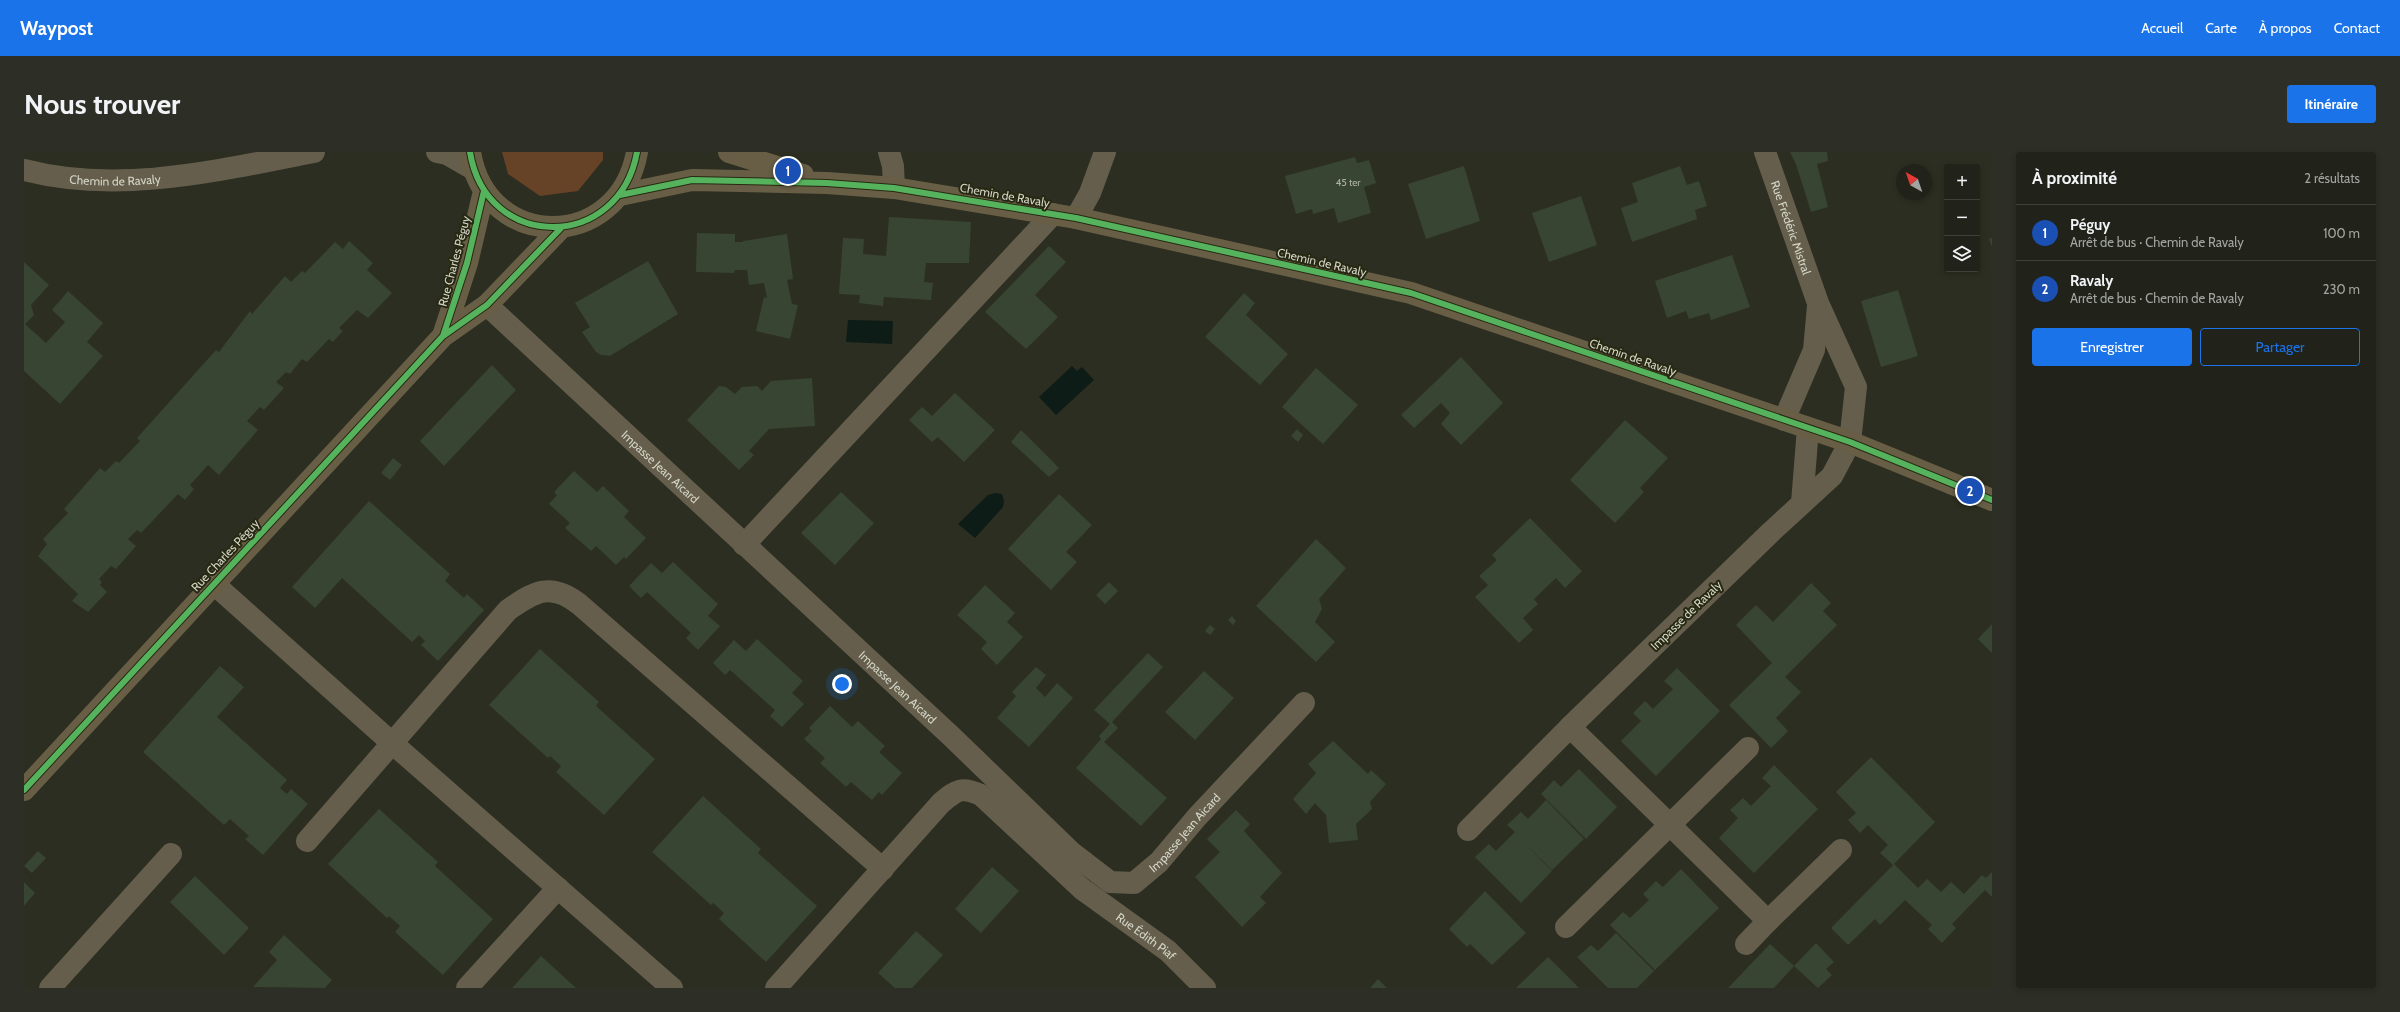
<!DOCTYPE html>
<html lang="fr">
<meta charset="utf-8">
<style>
:root{--surface:#212219;--page:#2d2f26;--text:#f1f3f6;--muted:#a2a4a2;--line:#3e3f38;--accent:#1a73e8}
body{margin:0;font-family:Cabin,sans-serif;background:var(--page);color:var(--text)}
.controls{position:absolute;right:12px;top:12px;display:grid;overflow:hidden;border-radius:4px;box-shadow:0 2px 6px #0003}
.controls button{width:36px;height:36px;display:grid;place-items:center;padding:0;border:0;border-bottom:1px solid var(--line);background:var(--surface);color:var(--text);font:20px sans-serif}
.compass{position:absolute;left:1872px;top:12px;width:36px;height:36px;border-radius:50%;background:var(--surface);box-shadow:0 2px 6px #0003;rotate:320deg}
.you{position:absolute;left:818px;top:532px;width:14px;height:14px;margin:-10px;border:3px solid #fff;border-radius:50%;background:#1a73e8;box-shadow:0 0 0 6px #1a73e833}
.badge{display:grid;place-items:center;width:26px;height:26px;border-radius:50%;background:var(--accent);color:#fff;font-size:13px;font-weight:700}
.pin{position:absolute;translate:-50% -50%;border:2px solid #fff;box-shadow:0 1px 4px #0006}
.list{margin:0;padding:0;list-style:none}
h2{display:flex;justify-content:space-between;align-items:center;height:52px;margin:0;padding:0 16px;font-size:17px}
h2 small{font-size:13px;font-weight:400;color:var(--muted)}
.list li{display:grid;grid-template-columns:26px 1fr auto;gap:12px;align-items:center;box-sizing:border-box;height:56px;padding:0 16px;border-top:1px solid var(--line)}
.list b{display:block;font-size:15px;white-space:nowrap}
.list p{margin:0;font-size:13px;white-space:nowrap;color:var(--muted)}
.list em{font-size:13px;font-style:normal;color:var(--muted)}
.actions{display:flex;gap:8px;padding:12px 16px}
.actions a{flex:1;padding:9px 0;border:1px solid var(--accent);border-radius:4px;text-align:center;font-size:14px;color:var(--accent)}
.actions .main{background:var(--accent);color:#fff}
.icon{flex:none;width:22px;height:22px;fill:none;stroke:currentColor;stroke-width:2;stroke-linecap:round;stroke-linejoin:round}
.map{position:relative;flex:none;width:1968px;height:836px;overflow:hidden;border-radius:4px}
header{display:flex;align-items:center;gap:24px;box-sizing:border-box;height:56px;padding:0 20px;background:var(--accent);color:#fff}
header strong{font-size:19px}
nav{display:flex;gap:22px;margin-inline-start:auto;font-size:14px}
.intro{display:flex;align-items:center;justify-content:space-between;box-sizing:border-box;height:96px;padding:0 24px}
h1{margin:0;font-size:28px}
.button{padding:10px 18px;border-radius:4px;background:var(--accent);color:#fff;font-size:14px;font-weight:700}
main{display:flex;gap:24px;padding:0 24px}
aside{flex:1;background:var(--surface);border-radius:4px;box-shadow:0 2px 6px #0003}
.map>svg:first-child{display:block}
.green{fill:#664327}
.water{fill:#0d1c16}
.building{fill:#384532}
.lines{fill:none;stroke-linecap:round;stroke-linejoin:round}
.street{stroke:#655e4c;stroke-width:22}
.secondary{stroke:#685e46;stroke-width:22}
.cycleway-casing{stroke:#272912;stroke-width:8}
.cycleway{stroke:#56b35d;stroke-width:6}
.labels{text-anchor:middle;dominant-baseline:central;stroke-width:4;stroke-linejoin:round;paint-order:stroke}
.number-label{font-size:10px;fill:#adb2a2}
.street-label{font-size:12px;fill:#d4d6c8;stroke:#272912}
</style>
<header>
<strong>Waypost</strong>
<nav><a>Accueil</a><a>Carte</a><a>À propos</a><a>Contact</a></nav>
</header>
<div class="intro"><h1>Nous trouver</h1><a class="button">Itinéraire</a></div>
<main>
<div class="map">
<svg width="1968" height="836" viewBox="0 0 1968 836">
<rect width="100%" height="100%" fill="#2c2e21"/>
<path class="green" d="M478,0H579V8L554,39L516,44L484,22Z"/>
<path class="water" d="M824,168L869,169L868,192L822,190Z
M1048,214L1053,219L1058,215L1070,228L1032,263L1015,245Z
M972,341L978,342L980,349L979,355L951,386L934,372L964,343Z"/>
<path class="building" d="M1766,0H1803L1804,9L1793,12L1804,55L1787,60L1772,12Z
M1331,5L1333,11L1345,8L1352,31L1340,35L1347,61L1314,71L1310,56L1289,62L1288,57L1272,62L1261,24Z
M1440,14L1456,69L1402,87L1384,32Z
M1656,14L1663,33L1675,29L1683,54L1671,58L1673,67L1608,90L1597,56L1614,50L1608,31Z
M1557,44L1573,93L1525,110L1508,61Z
M865,65L947,70L945,111H902L900,130L909,131L907,148L860,145L859,154L835,151L836,143L815,142L819,86L840,87L839,102L862,104Z
M673,81L711,82V90H719V89L763,82L769,127L763,128L768,152L774,153L766,187L732,179L740,145L743,146L740,131L725,133L723,118H711L710,121L672,120Z
M1968,86V95L1965,87Z
M325,89L349,111L343,118L368,141L344,166L333,158L315,176L319,179L309,190L305,187L283,210L278,207L266,222L262,220L252,230L260,236L240,258L236,255L223,269L234,278L195,323L184,313L166,333L170,337L161,348L154,342L117,381L113,378L104,387L112,394L92,417L87,414L75,427L78,430L76,433L83,440L64,460L48,449L54,442L14,404L23,392L19,387L44,361L40,357L76,316L81,320L92,309L95,311L116,289L113,286L192,198L195,200L226,159L228,162L261,124L267,130L278,119L281,121L311,90L319,97Z
M1025,94L1042,110L1011,143L1034,165L1002,197L961,160Z
M1708,103L1726,155L1687,168L1685,161L1665,167L1662,159L1643,166L1631,129Z
M624,109L654,162L586,204L577,203L572,200L558,180L566,175L551,151Z
M0,110L25,133L7,153L10,163L1,172L22,191L41,170L28,158L44,139L79,171L63,190L79,204L36,252L0,219Z
M1874,138L1894,204L1857,215L1837,149Z
M1220,141L1231,151L1222,163L1264,202L1236,233L1181,185Z
M1437,205L1479,251L1437,293L1417,272L1426,261L1417,251L1390,276L1377,263Z
M468,213L492,238L420,314L396,289Z
M1292,216L1334,253L1299,292L1258,255Z
M788,226L791,274L745,277L725,299L730,303L715,318L663,268L695,234L702,235L711,242L718,235L733,234L738,239L747,229Z
M931,241L971,278L940,310L914,285L908,290L885,268L898,255L908,264Z
M1601,268L1644,306L1616,336L1620,340L1591,371L1546,328Z
M1273,277L1279,283L1274,290L1267,284Z
M997,278L1035,316L1025,325L987,290Z
M369,306L378,313L366,328L357,321Z
M550,319L573,340L579,334L605,359L600,365L622,386L602,407L600,405L592,413L572,394L567,399L541,376L546,371L525,352L533,343L530,340Z
M817,340L850,371L811,413L777,381Z
M1035,342L1068,373L1042,400L1053,410L1027,438L984,397Z
M345,349L426,422L421,429L440,446L443,442L460,458L414,509L397,493L401,489L395,483L388,490L318,426L291,456L268,435Z
M1506,366L1558,419L1541,436L1532,426L1510,447L1514,452L1499,466L1509,478L1495,491L1451,445L1464,433L1455,424L1473,408L1468,403Z
M1292,387L1322,416L1295,447L1298,457L1291,470L1311,490L1292,510L1232,454Z
M649,410L694,452L684,464L696,474L674,498L662,486L667,481L623,440L617,446L605,434L627,411L638,421Z
M1085,430L1094,439L1081,452L1072,443Z
M1787,431L1807,451L1799,459L1813,473L1761,525L1777,540L1752,566L1764,579L1747,596L1705,553L1748,511L1712,473L1732,453L1749,470Z
M961,433L991,461L983,470L999,485L973,513L957,497L963,490L933,463Z
M1208,464L1212,469L1209,473L1204,468Z
M1968,472V501L1954,487Z
M1186,473L1191,477L1186,483L1181,479Z
M733,487L779,529L768,541L780,552L758,575L746,564L751,558L706,518L701,523L689,511L710,488L722,499Z
M516,497L575,550L572,554L631,607L580,663L532,620L537,614L526,604L524,606L465,553Z
M1124,501L1139,515L1088,570L1094,576L1080,590L1143,646L1117,674L1052,616L1077,587L1075,584L1086,572L1070,558Z
M196,514L220,535L193,565L263,628L256,636L263,642L267,637L284,652L239,703L221,687L225,684L206,667L200,673L119,600Z
M1012,515L1022,523L1012,536L1021,545L1033,531L1049,546L1005,595L973,566L992,544L988,540Z
M1653,516L1696,559L1632,624L1597,589L1617,569L1609,561L1621,549L1629,557L1649,537L1640,529Z
M1180,519L1210,546L1171,588L1141,560Z
M806,554L828,575L834,569L861,594L855,600L878,621L858,643L855,640L848,648L827,630L822,635L796,611L801,606L780,587L788,579L785,576Z
M1309,589L1344,622L1347,618L1362,632L1346,650L1348,657L1332,672L1334,688L1305,691L1302,663L1291,651L1282,662L1269,647L1292,621L1284,612Z
M1847,605L1911,670L1869,713L1856,701L1864,693L1844,673L1836,681L1824,668L1832,661L1812,640Z
M1750,613L1794,657L1730,721L1695,686L1714,666L1706,658L1719,646L1727,654L1747,634L1738,626Z
M1555,617L1593,655L1562,687L1517,642L1530,628L1537,635Z
M679,644L737,697L734,701L793,754L742,810L695,767L700,761L689,751L687,753L628,700Z
M1522,648L1560,687L1528,718L1497,688L1528,719L1497,751L1451,705L1465,692L1472,699L1491,680L1483,673L1497,660L1504,667Z
M355,657L414,710L411,714L469,767L419,823L371,780L376,774L365,764L363,766L304,712Z
M1212,658L1226,672L1220,679L1258,721L1236,745L1242,751L1218,775L1171,725L1196,700L1183,687Z
M14,699L22,706L8,721L0,714Z
M1870,712L1894,736L1903,727L1917,740L1927,730L1940,742L1958,723L1962,726L1968,720V745L1961,738L1928,772L1932,776L1918,791L1904,777L1908,773L1881,748L1856,773L1851,767L1824,793L1807,776Z
M968,715L995,739L957,781L931,757Z
M1657,717L1695,756L1631,818L1586,773L1599,760L1606,766L1625,748L1619,742L1632,729L1639,735Z
M171,724L225,776L200,803L146,750Z
M0,730L11,741L0,754Z
M1461,739L1502,781L1468,813L1446,792L1443,795L1425,777Z
M892,779L919,803L888,836H871L854,821Z
M1592,781L1630,819L1613,836H1584L1553,805L1567,793L1574,799Z
M260,783L308,828L301,836L229,835L253,808L245,800Z
M1792,791L1810,810L1802,817L1808,823L1794,836L1770,814L1750,836H1704L1746,792L1770,814Z
M517,804L552,836H488Z
M1524,805L1555,836H1492Z
M1354,827L1363,836H1346Z"/>
<g class="lines">
<g class="street">
<path d="M413,0L423,2L449,17"/>
<path d="M865,0L869,14L870,36"/>
<path id="s1" d="M1741,0L1794,151L1832,235L1826,290L1808,324L1747,380L1546,575L1744,769L1817,698"/>
<path id="s2" d="M0,18C95,43 196,18 290,0"/>
<path d="M1052,66L1066,41L1081,0"/>
<path id="s3" d="M463,153L927,584L1047,700L1086,730L1110,731L1135,710L1173,665L1280,551"/>
<path d="M1760,268L1790,198L1794,154"/>
<path d="M1778,351L1784,276"/>
<path d="M720,393L1029,62"/>
<path d="M190,432L368,591L648,836"/>
<path d="M1444,678L1546,575"/>
<path d="M283,689L484,458C511,439 527,430 555,452L859,717"/>
<path d="M1542,775L1724,596"/>
<path d="M1722,792L1744,769"/>
<path d="M26,836L147,702"/>
<path d="M443,836L534,736"/>
<path id="s4" d="M752,836L917,651C933,638 937,634 957,643L1058,737L1144,799L1181,836"/>
</g>
<path class="secondary" d="M446,0C462,100 595,100 613,0
M705,0L779,23
M596,43L668,28L803,31L870,36L1052,66L1387,141L1826,290L1968,348
M419,184L443,111L460,39
M0,638L419,184L463,153L538,75"/>
<g class="cycleway-casing">
<path id="cycleway" d="M446,0C462,100 595,100 613,0
M596,43L668,28L803,31L870,36L1052,66L1387,141L1826,290L1968,348
M419,184L443,111L460,39
M0,638L419,184L463,153L538,75"/>
</g>
<use href="#cycleway" class="cycleway"/>
</g>
<g class="labels">
<g class="number-label">
<text x="1324" y="30">45 ter</text>
</g>
<g class="street-label">
<text stroke="none"><textPath href="#s2" startOffset="92">Chemin de Ravaly</textPath></text>
<text transform="translate(981 43) rotate(10)">Chemin de Ravaly</text>
<text stroke="none"><textPath href="#s1" startOffset="80">Rue Frédéric Mistral</textPath></text>
<text transform="translate(430 109) rotate(-75)">Rue Charles Péguy</text>
<text transform="translate(1298 110) rotate(13)">Chemin de Ravaly</text>
<text transform="translate(1609 205) rotate(19)">Chemin de Ravaly</text>
<text stroke="none"><textPath href="#s3" startOffset="237">Impasse Jean Aicard</textPath></text>
<text transform="translate(201 403) rotate(-47)">Rue Charles Péguy</text>
<text transform="translate(1662 463) rotate(-44)">Impasse de Ravaly</text>
<text stroke="none"><textPath href="#s3" startOffset="561">Impasse Jean Aicard</textPath></text>
<text stroke="none"><textPath href="#s3" startOffset="945">Impasse Jean Aicard</textPath></text>
<text stroke="none"><textPath href="#s4" startOffset="510">Rue Édith Piaf</textPath></text>
</g>
</g>
</svg>
<div class="controls">
<button>+</button>
<button>−</button>
<button><svg class="icon" aria-label="layers" viewBox="0 0 24 24"><path d="M12 4l9 5-9 5-9-5zM3 14l9 5 9-5"/></svg></button>
</div>
<svg class="compass" viewBox="-18 -18 36 36"><path d="M0-13l5 13h-10z" fill="#e53935"/><path d="M0 13l5-13h-10z" fill="#a2a4a2"/></svg>
<div class="you"></div>
<div class="pin badge" style="left:764px;top:19px;background:#1a4fb4">1</div>
<div class="pin badge" style="left:1946px;top:339px;background:#1a4fb4">2</div>
</div>
<aside>
<h2>À proximité<small>2 résultats</small></h2>
<ul class="list">
<li><span class="badge" style="background:#1a4fb4">1</span><div><b>Péguy</b><p>Arrêt de bus · Chemin de Ravaly</p></div><em>100 m</em></li>
<li><span class="badge" style="background:#1a4fb4">2</span><div><b>Ravaly</b><p>Arrêt de bus · Chemin de Ravaly</p></div><em>230 m</em></li>
</ul>
<div class="actions"><a class="main">Enregistrer</a><a>Partager</a></div>
</aside>
</main>
